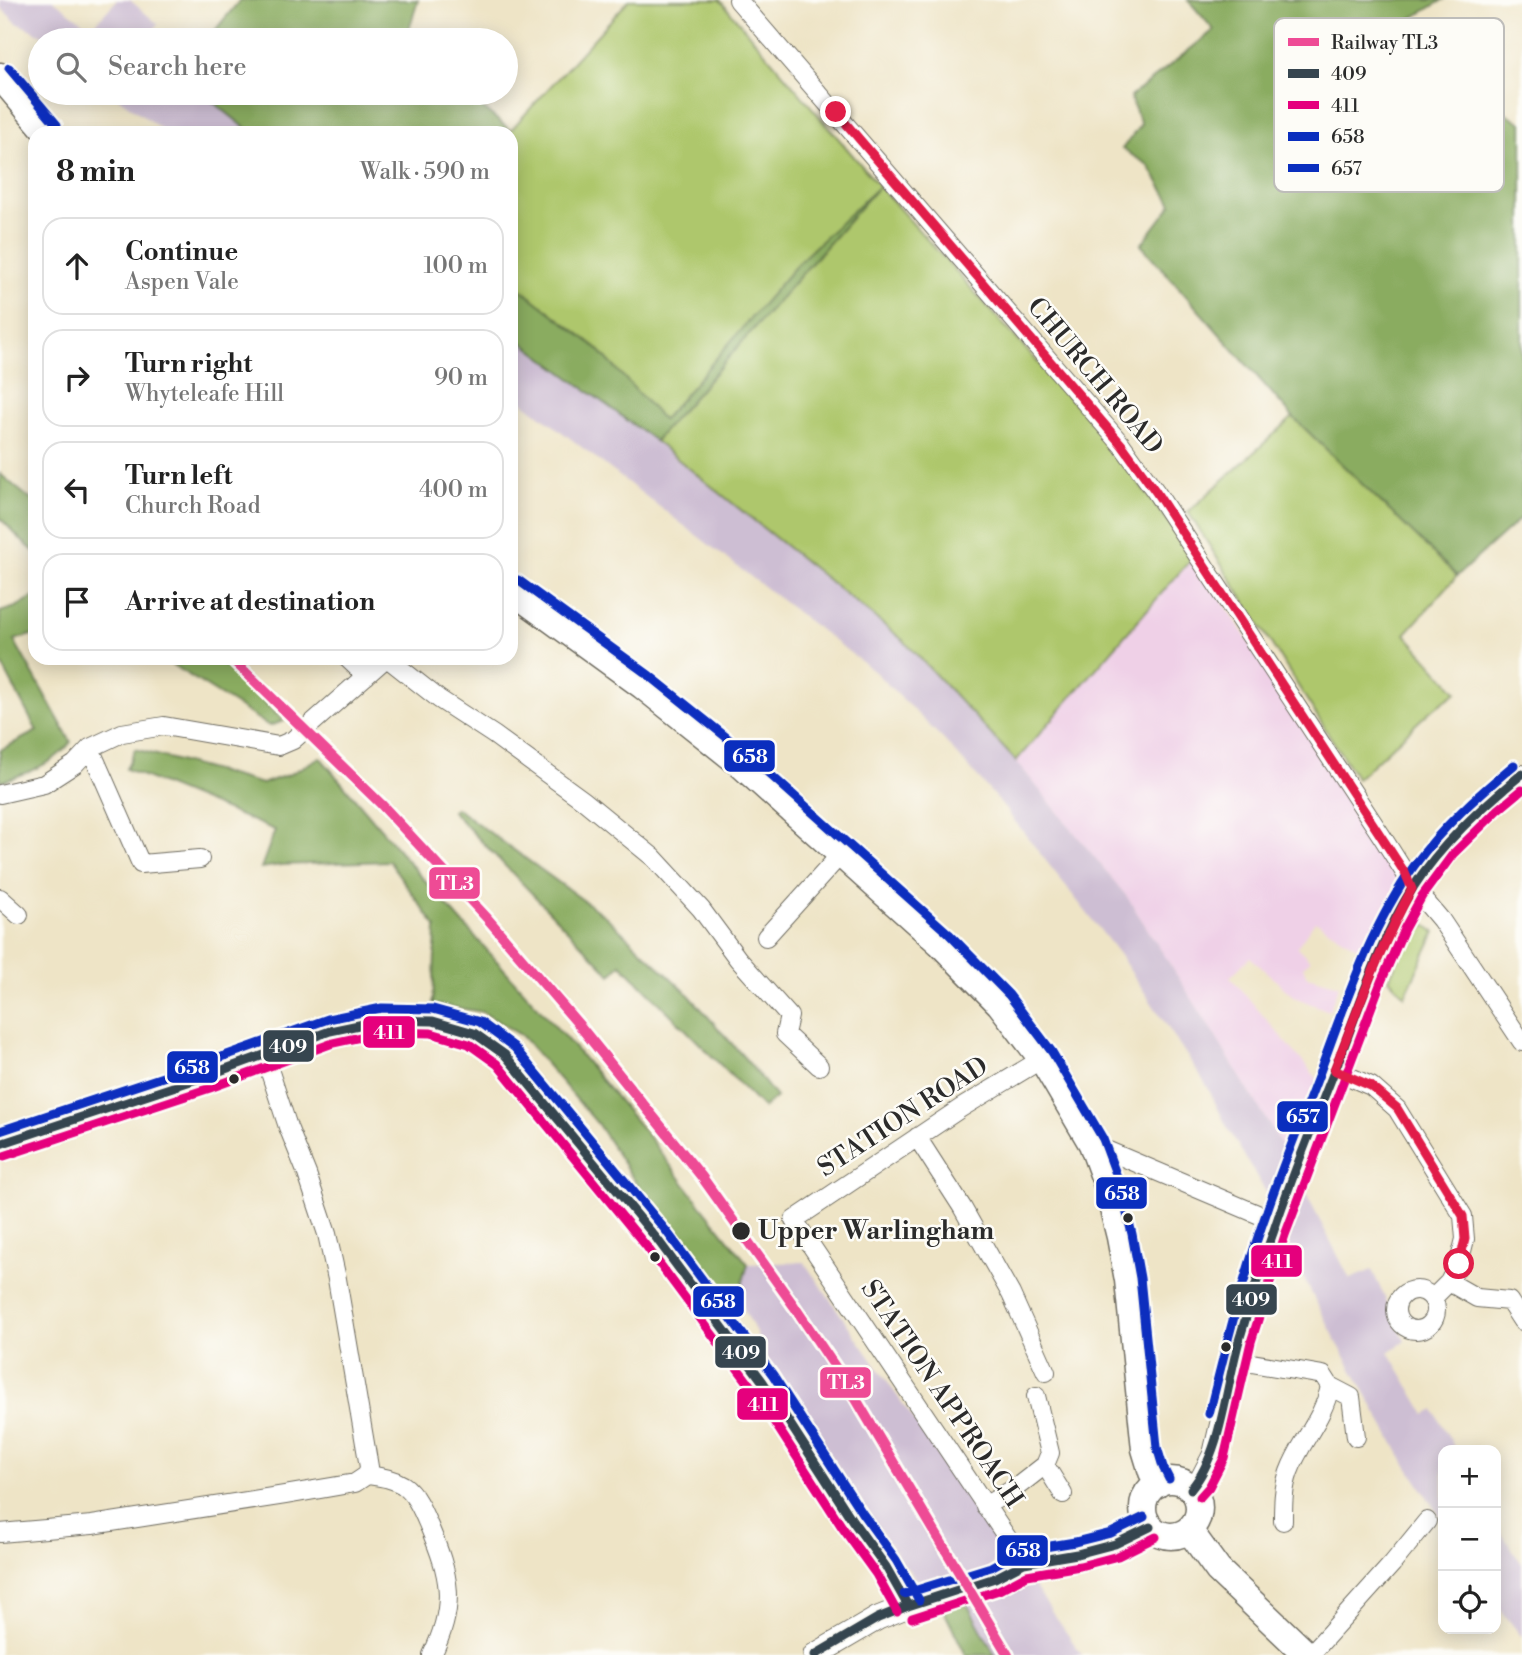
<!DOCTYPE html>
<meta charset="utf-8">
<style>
:root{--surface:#fff;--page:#f2f2f2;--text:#222;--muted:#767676;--line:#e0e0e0}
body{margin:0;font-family:"Libre Bodoni",serif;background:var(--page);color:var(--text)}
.controls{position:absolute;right:21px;bottom:21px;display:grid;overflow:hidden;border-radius:14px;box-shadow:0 4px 18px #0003}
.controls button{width:63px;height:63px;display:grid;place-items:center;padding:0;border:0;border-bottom:2px solid var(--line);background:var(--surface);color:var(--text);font:35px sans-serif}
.stop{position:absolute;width:21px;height:21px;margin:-16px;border:5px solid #e11d48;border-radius:50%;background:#fff}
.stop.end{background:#e11d48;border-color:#fff;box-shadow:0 2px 7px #0008}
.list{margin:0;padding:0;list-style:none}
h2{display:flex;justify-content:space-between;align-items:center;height:91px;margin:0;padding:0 28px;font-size:30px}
h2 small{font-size:23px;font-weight:400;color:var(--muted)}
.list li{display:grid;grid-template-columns:46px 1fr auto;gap:21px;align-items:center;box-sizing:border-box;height:98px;margin:0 14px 14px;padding:0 14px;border:2px solid var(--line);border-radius:21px}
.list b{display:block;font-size:26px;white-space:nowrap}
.list p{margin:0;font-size:23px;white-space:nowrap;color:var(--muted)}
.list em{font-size:23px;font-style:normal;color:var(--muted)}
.icon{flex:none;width:38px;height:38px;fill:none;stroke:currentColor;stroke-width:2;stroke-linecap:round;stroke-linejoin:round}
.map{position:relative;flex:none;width:1522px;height:1655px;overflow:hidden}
.search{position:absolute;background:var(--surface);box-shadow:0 4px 18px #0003;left:28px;top:28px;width:490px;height:77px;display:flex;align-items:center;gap:18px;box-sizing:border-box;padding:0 24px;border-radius:38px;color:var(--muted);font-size:26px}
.panel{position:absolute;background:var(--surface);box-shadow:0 4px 18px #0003;left:28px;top:126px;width:490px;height:539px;border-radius:21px}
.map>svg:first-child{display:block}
.built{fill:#efd0e7}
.industrial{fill:#cdbed3}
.green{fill:#aec76c;stroke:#6c794c;stroke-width:2}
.forest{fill:#8aac60;stroke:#5a6c46;stroke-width:2}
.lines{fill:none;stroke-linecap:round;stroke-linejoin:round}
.minor-casing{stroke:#6f6c61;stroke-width:20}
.major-casing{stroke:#6f6c61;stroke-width:25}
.highway-casing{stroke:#6f6c61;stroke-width:29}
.minor{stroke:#fff;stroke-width:18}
.major{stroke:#fff;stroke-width:23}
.highway{stroke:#fff;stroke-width:26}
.bus-1-casing{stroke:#fdfcf7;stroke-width:14}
.bus-2-casing{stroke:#fdfcf7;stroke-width:14}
.bus-3-casing{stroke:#fdfcf7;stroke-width:14}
.bus-4-casing{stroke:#fdfcf7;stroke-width:14}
.bus-1{stroke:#36454f;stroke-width:9}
.bus-2{stroke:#e5007d;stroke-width:9}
.bus-3{stroke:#0a2ebe;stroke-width:9}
.bus-4{stroke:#0a2ebe;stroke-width:9}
.rail-1-casing{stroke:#fdfcf7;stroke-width:16}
.rail-1{stroke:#ee4b95;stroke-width:10}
.route{stroke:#e11d48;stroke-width:9}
.bus-dot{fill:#2b2b2b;stroke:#fdfcf7;stroke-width:2.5}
.labels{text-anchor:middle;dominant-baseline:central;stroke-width:5;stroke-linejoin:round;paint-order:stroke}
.street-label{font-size:26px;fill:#2b2b2b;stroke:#fdfcf7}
.stop-label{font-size:26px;font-weight:bold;fill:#2b2b2b;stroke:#fdfcf7;text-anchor:start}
.key{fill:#fdfcf7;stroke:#bebdba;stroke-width:2}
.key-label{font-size:19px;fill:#2b2b2b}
.line-badge{stroke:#fdfcf7;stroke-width:2.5}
.badge-label{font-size:19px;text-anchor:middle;font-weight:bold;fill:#fff}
</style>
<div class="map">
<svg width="1522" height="1655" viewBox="0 0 1522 1655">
<rect width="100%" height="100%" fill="#fdfcf7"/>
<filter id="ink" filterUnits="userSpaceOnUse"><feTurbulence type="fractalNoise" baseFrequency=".0143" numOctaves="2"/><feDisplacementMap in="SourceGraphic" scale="14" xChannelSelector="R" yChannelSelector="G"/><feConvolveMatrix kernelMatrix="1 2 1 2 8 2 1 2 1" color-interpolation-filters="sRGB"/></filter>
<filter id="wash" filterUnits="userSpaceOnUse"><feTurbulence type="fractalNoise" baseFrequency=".00686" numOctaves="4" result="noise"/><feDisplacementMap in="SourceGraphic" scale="28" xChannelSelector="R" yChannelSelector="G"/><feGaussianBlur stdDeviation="1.57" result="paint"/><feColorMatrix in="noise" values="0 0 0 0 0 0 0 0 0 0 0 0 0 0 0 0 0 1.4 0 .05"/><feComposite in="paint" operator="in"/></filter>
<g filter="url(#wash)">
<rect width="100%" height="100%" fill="#eee4c6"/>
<path class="built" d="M1193,555L1407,888L1371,956L1315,921L1297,947L1310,960L1303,967L1307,976L1339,985L1329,1011L1294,997L1250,957L1230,977L1321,1083L1292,1162L1206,1021L1127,897L1016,761Z"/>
<path class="industrial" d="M0,0H53L91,28L117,0H130L158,24L147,40H41L44,36L17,23L0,7Z
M111,93H202L252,133H167Z
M511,334L655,441L904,641L1016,761L1127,897L1206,1021L1292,1162L1305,1192L1350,1279L1372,1270L1405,1341L1389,1352L1426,1415L1434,1410L1456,1450H1443V1521L1402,1458L1338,1344L1288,1248L1270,1199L1226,1125L1207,1086L1119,954L999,801L943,739L875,672L511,393Z
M804,1262L999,1542L998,1558L986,1573L929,1594L900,1560L753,1340L758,1336L738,1298L748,1264Z
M1496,1525L1522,1564V1637L1496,1604Z
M1030,1580L1082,1655H966L943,1609Z"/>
<path class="green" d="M629,0H720L879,186L1095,426L1194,556L1016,761L904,641L655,441L853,216L662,420L597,348L511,282V133H508Z
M1293,417L1457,576L1405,634L1457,692L1429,712L1357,779L1188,512Z
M1425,924L1435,932L1405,996L1389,979L1405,943Z"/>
<path class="forest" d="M240,0H418L406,40H207Z
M1188,0H1443L1382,36L1522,123V517L1457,576L1293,417L1141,245L1172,204L1148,165L1122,149L1141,124L1130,97L1214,30Z
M202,93H464L510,130L508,133H252Z
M879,186L655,441L511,334V282L597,348L663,420L800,261Z
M0,474L35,503V552L21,540L0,518Z
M35,596V634L14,640L71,742C54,765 26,773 0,782V750L37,731L0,661V612L16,607Z
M162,658H217L284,721L269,726Z
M135,749L262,784L290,774L320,757L418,873L579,1053L645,1132L703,1208L748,1264L738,1298L723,1301L662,1223L597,1123L522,1036L482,1012L433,1004L436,927L389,861L281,865L261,868L275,830L126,769Z
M456,808L605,916L689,995L748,1062L776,1097L763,1108L621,964L611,975L452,811Z
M966,1602L995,1655H966L943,1609Z"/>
</g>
<g filter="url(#ink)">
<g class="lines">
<g class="minor-casing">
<path id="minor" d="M738,0L1122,445L1156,492L1381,835L1405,873L1412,889L1425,901L1441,920L1522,1042
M347,658L366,676
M387,658L439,699L494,735L583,800L654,858L701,909L738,959L789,1016L785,1034L819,1066
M90,748L141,864L200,859
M0,794L44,784L75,764L90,748L122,733L164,726L279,746L293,740L386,658
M0,898L19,915
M766,937L841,854
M1334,1070L1371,1086L1397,1109L1463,1216L1465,1239L1459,1263L1449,1282L1433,1298
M917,1137L962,1207L1011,1294L1046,1372
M0,1144L206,1076L264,1054L330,1031L383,1020L433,1021L474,1033L505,1055L657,1239L763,1382L852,1520L886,1567L908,1606
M1092,1144L1262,1216L1273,1231
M1449,1282L1477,1298L1509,1301L1522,1321
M1396 1310a20 20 0 1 1 40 0a20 20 0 1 1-40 0Z
M1234,1360L1323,1375L1330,1386C1324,1418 1300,1442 1289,1472C1283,1488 1283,1505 1283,1521
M1330,1386L1351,1397L1356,1437
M1036,1396L1050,1453L1045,1465L1063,1494
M367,1475C380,1477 392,1478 403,1485C416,1494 423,1512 429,1526C450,1576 457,1604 432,1655
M1191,1489L1198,1481L1212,1454L1239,1339L1273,1231L1370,977L1393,924L1412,889L1444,846L1490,801L1522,774
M985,1506L1018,1486L1045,1465
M0,1533L92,1525L285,1495L355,1483L367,1475L369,1467L337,1279L327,1234L307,1174L288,1127L264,1054
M1021,1564L1012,1545L794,1220L961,1108L1042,1059
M1310,1655L1392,1564L1427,1521"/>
</g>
<g class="major-casing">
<path id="major" d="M815,1655L878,1618L908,1606L995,1578C1005,1574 1014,1566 1024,1563C1033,1561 1042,1560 1051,1559C1086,1553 1120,1547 1150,1527"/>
</g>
<g class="highway-casing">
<path id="highway" d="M0,76L48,133
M511,590L643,686L738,762L940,943L1000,1004L1042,1059L1092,1144L1107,1185L1120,1237L1128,1280L1145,1449L1152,1472L1158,1484
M1143 1508a28 28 0 1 1 56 0a28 28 0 1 1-56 0Z
M1189,1530L1218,1570L1307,1655"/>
</g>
<use href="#minor" class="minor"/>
<use href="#major" class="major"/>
<use href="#highway" class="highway"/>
<g class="bus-1-casing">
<path id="bus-1" d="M0,1144L206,1076L330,1031L383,1020L433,1021L474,1033L505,1055L657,1239L763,1382L852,1520L886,1567L908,1606
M1191,1489C1223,1452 1226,1381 1241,1334C1251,1300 1261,1266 1273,1233C1293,1172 1318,1113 1341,1054C1361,1001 1382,936 1412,889C1441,844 1481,808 1522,774
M815,1655L878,1618L908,1606L995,1578L1024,1563L1077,1554L1115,1544L1150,1527"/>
</g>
<g class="bus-2-casing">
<path id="bus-2" d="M4,1156L210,1088L333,1043L384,1032L431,1033L469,1044L497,1064L647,1247L753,1389L842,1527L876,1574L897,1612
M1200,1497L1209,1487L1224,1458L1251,1342L1285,1235L1381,982L1404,929L1422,896L1453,854L1498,810L1522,790
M912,1618L999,1590L1027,1575L1080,1566L1118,1556L1156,1537"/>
</g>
<g class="bus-3-casing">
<path id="bus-3" d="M9,68L57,125
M518,580L650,676L746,753L949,934L1009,995L1052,1052L1103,1139L1119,1182L1132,1234L1140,1278L1157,1447L1163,1467L1169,1479
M0,1131L202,1064L328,1019L382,1008L433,1009L480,1022L514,1047L667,1232L773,1375L862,1513L896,1560L919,1600
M904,1594L991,1567L1020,1551L1075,1542L1111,1533L1144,1517"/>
</g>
<g class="bus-4-casing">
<path id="bus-4" d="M1209,1414C1226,1346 1243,1277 1267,1211C1282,1166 1301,1122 1318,1077C1345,1005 1369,929 1414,866C1442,827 1478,795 1514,765"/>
</g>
<use href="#bus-1" class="bus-1"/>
<use href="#bus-2" class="bus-2"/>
<use href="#bus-3" class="bus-3"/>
<use href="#bus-4" class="bus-4"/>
<g class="rail-1-casing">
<path id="rail-1" d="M231,658L381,804L487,918L580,1026L702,1177L794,1306L850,1389L1008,1655"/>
</g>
<use href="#rail-1" class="rail-1"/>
</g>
</g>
<g class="lines" filter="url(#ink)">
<path class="route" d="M836,112L1122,445L1156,492L1405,873L1412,889C1380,947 1358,1009 1334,1070L1371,1086L1397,1108L1463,1216L1465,1239L1459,1264"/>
</g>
<g class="bus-dot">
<circle cx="234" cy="1079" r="6"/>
<circle cx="1128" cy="1218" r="6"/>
<circle cx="741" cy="1231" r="10"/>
<circle cx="655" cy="1257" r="6"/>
<circle cx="1226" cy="1347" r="6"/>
</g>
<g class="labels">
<g class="street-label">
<text transform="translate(1095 376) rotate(50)">CHURCH ROAD</text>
<text transform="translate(903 1117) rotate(-33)">STATION ROAD</text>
<text transform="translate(942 1394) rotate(56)">STATION APPROACH</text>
</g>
<g class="stop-label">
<text x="758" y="1231">Upper Warlingham</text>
</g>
</g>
<rect x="1274" y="18" width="230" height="174" rx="10" class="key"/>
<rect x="1288" y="38" width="31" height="8" fill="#ee4b95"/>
<rect x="1288" y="69" width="31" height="9" fill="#36454f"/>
<rect x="1288" y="101" width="31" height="8" fill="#e5007d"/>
<rect x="1288" y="132" width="31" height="9" fill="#0a2ebe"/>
<rect x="1288" y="164" width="31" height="8" fill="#0a2ebe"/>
<g class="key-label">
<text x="1331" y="49">Railway TL3</text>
<text x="1331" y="80">409</text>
<text x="1331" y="112">411</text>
<text x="1331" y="143">658</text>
<text x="1331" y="175">657</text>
</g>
<g class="line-badge">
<rect x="723" y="739" width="53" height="34" rx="7" fill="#0a2ebe"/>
<rect x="428" y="866" width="53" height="34" rx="7" fill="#ee4b95"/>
<rect x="362" y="1015" width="54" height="34" rx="7" fill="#e5007d"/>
<rect x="262" y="1029" width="53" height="34" rx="7" fill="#36454f"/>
<rect x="166" y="1050" width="53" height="34" rx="7" fill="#0a2ebe"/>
<rect x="1276" y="1100" width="53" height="33" rx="7" fill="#0a2ebe"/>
<rect x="1095" y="1176" width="53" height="34" rx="7" fill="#0a2ebe"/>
<rect x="1250" y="1244" width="53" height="34" rx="7" fill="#e5007d"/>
<rect x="1225" y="1283" width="53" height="33" rx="7" fill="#36454f"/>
<rect x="692" y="1285" width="53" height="33" rx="7" fill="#0a2ebe"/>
<rect x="714" y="1335" width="53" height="34" rx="7" fill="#36454f"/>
<rect x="819" y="1366" width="53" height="33" rx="7" fill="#ee4b95"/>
<rect x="736" y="1387" width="53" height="34" rx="7" fill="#e5007d"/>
<rect x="996" y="1534" width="53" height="33" rx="7" fill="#0a2ebe"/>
</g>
<g class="badge-label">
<text x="750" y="763">658</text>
<text x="455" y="890">TL3</text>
<text x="389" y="1039">411</text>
<text x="288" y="1053">409</text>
<text x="192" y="1074">658</text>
<text x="1303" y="1123">657</text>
<text x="1122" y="1200">658</text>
<text x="1277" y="1268">411</text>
<text x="1251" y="1306">409</text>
<text x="718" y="1308">658</text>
<text x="741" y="1359">409</text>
<text x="846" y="1389">TL3</text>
<text x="763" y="1411">411</text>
<text x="1023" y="1557">658</text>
</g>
</svg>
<div class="controls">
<button>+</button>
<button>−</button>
<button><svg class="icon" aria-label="locate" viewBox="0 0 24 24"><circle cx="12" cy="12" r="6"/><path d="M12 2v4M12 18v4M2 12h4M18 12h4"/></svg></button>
</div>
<div class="stop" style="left:1459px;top:1264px"></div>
<div class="stop end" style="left:836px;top:112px"></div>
<div class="search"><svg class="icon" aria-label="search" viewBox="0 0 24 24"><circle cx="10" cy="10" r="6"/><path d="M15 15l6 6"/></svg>Search here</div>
<section class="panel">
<h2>8 min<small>Walk · 590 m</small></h2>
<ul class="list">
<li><svg class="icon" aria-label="ahead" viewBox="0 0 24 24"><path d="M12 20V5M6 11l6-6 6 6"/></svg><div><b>Continue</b><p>Aspen Vale</p></div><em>100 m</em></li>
<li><svg class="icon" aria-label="right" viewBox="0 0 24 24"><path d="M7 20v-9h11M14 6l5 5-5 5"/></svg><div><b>Turn right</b><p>Whyteleafe Hill</p></div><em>90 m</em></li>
<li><svg class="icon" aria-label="left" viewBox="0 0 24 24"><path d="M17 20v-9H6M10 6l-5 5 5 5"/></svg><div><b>Turn left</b><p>Church Road</p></div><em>400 m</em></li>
<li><svg class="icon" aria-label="arrive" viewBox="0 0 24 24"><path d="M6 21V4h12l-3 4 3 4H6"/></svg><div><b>Arrive at destination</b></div></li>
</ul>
</section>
</div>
